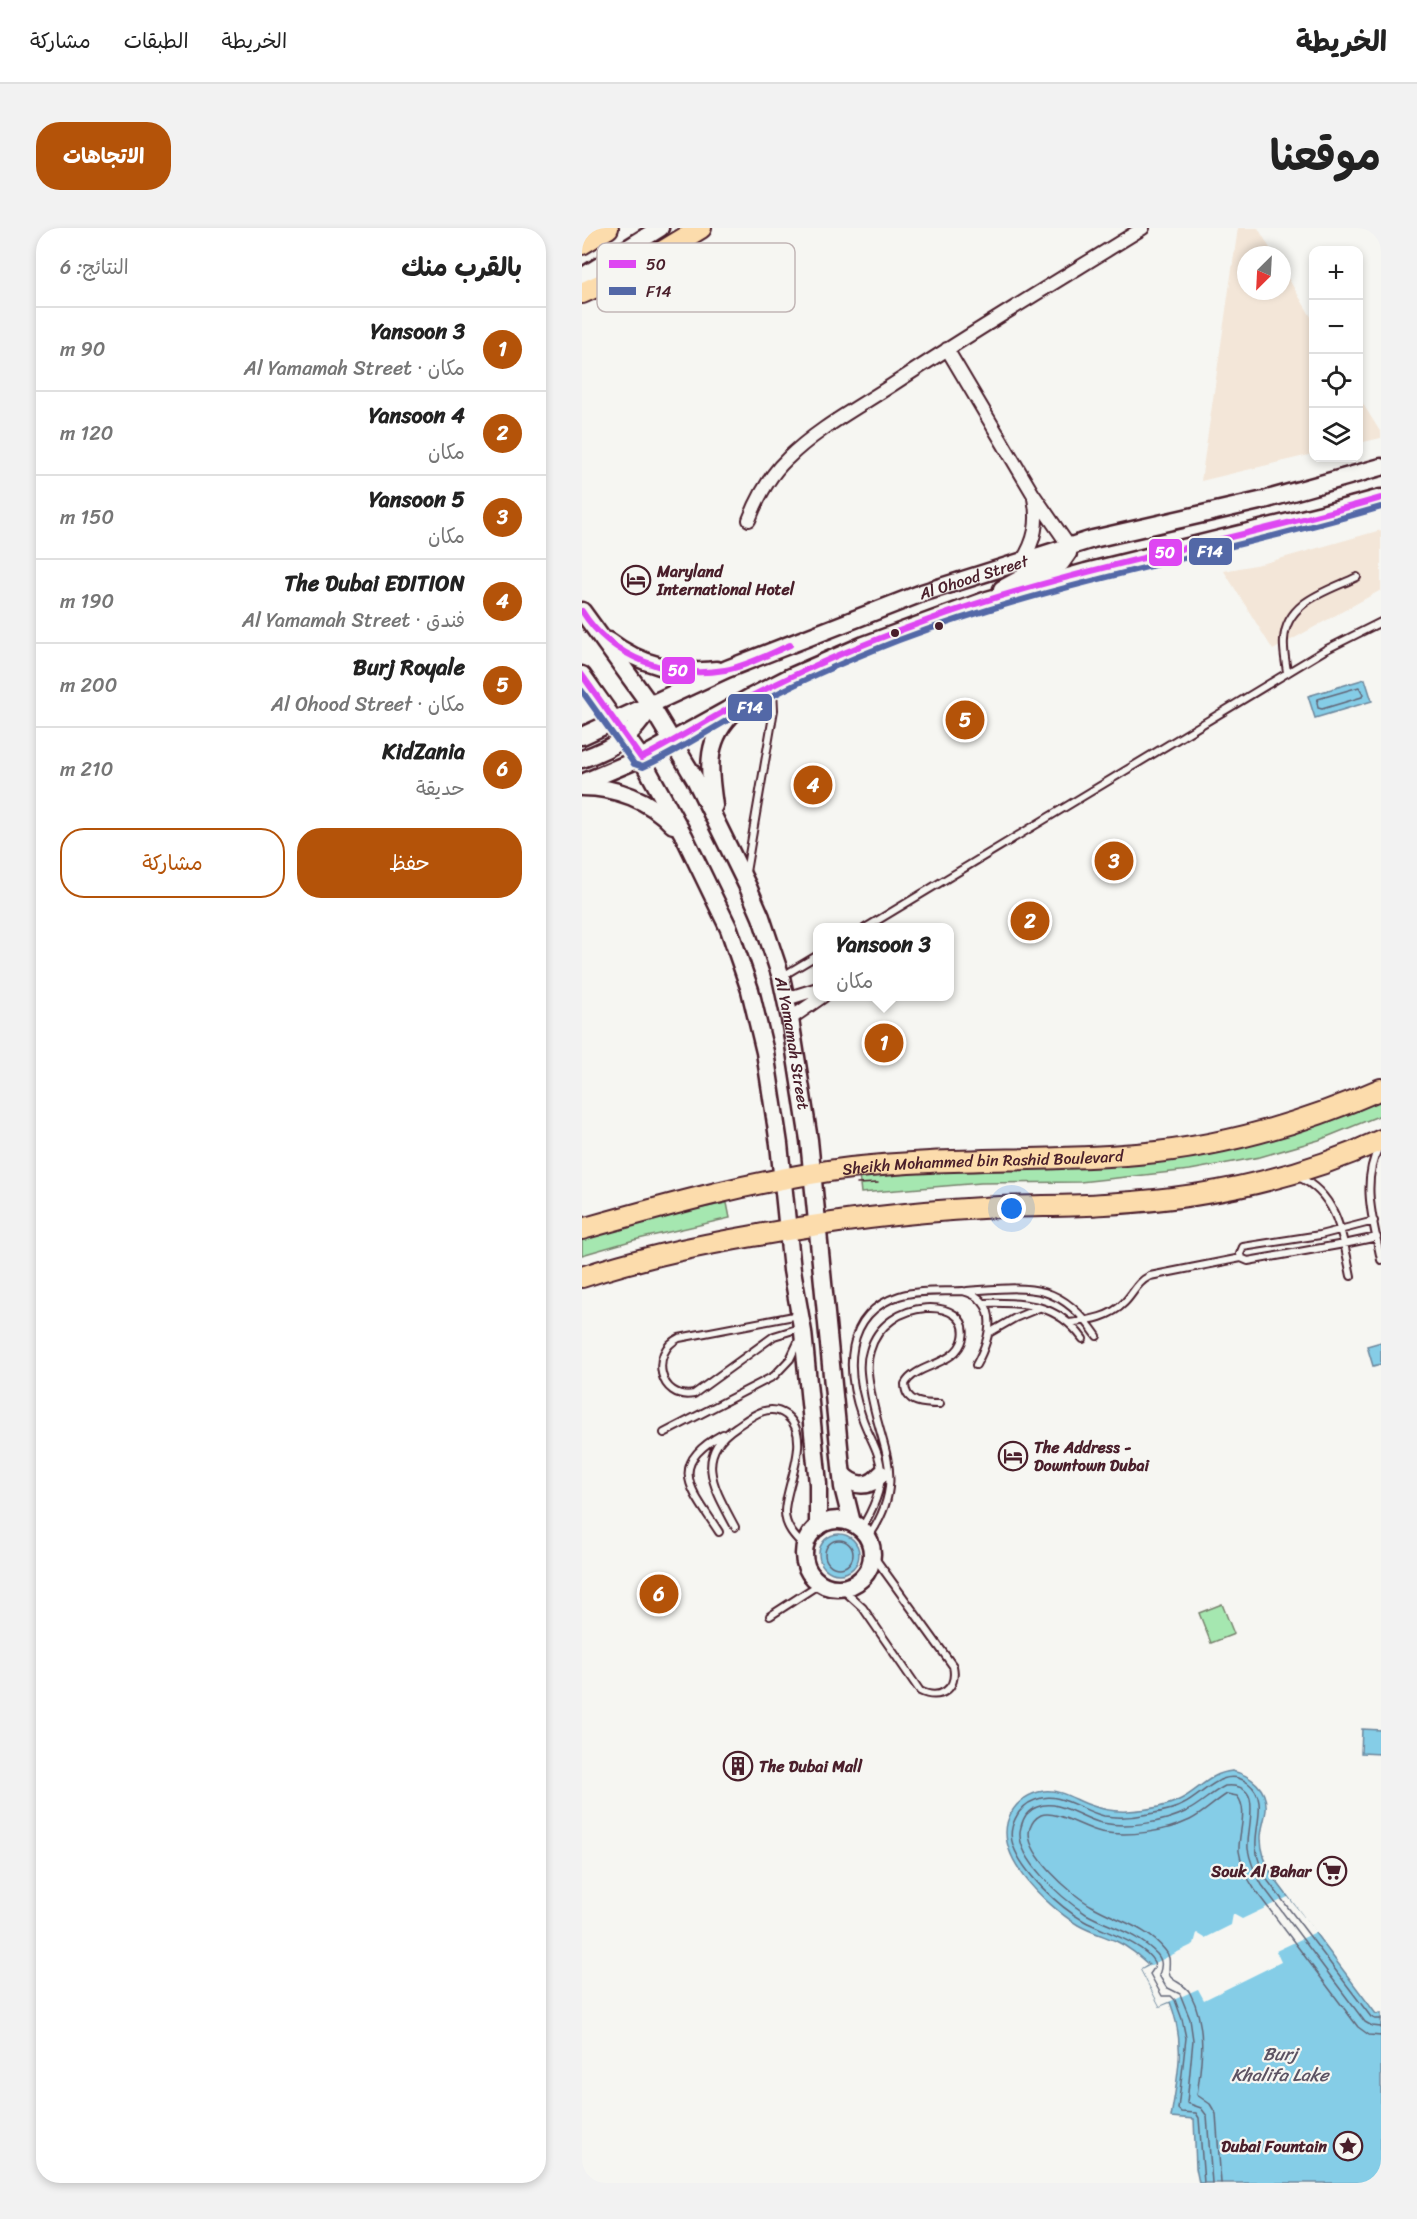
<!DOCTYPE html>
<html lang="ar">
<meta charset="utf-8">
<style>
:root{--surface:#fff;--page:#f2f2f2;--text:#222;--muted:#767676;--line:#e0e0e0;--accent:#b45309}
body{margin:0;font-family:Sriracha,"Playpen Sans Arabic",sans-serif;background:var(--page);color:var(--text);direction:rtl}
.controls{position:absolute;right:18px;top:18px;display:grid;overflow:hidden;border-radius:12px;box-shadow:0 3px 9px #0003}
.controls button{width:54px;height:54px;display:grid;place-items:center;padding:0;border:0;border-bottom:2px solid var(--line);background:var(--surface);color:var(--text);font:30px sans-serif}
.compass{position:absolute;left:655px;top:18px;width:54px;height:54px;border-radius:50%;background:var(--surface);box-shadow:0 3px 9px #0003;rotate:204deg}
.you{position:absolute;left:430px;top:981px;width:21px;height:21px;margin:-15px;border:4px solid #fff;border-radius:50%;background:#1a73e8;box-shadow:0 0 0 9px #1a73e833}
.badge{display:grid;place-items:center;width:39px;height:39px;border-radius:50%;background:var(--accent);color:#fff;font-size:20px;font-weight:700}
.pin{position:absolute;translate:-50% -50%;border:3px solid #fff;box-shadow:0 2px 6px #0006}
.popup{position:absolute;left:231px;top:695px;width:141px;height:78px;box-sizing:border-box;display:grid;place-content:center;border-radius:12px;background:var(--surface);filter:drop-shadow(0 2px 4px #0005);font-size:20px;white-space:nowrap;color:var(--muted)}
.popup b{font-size:22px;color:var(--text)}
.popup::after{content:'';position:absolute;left:50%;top:100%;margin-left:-12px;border:12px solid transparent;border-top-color:var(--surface)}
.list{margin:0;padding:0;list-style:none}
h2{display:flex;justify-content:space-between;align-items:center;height:78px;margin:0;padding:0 24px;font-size:26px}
h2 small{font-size:20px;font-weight:400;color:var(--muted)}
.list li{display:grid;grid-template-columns:39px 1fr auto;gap:18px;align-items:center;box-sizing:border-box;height:84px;padding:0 24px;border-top:2px solid var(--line)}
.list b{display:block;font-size:22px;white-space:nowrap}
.list p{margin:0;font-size:20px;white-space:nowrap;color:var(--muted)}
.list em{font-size:20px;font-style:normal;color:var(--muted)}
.actions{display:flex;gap:12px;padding:18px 24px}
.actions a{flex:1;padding:14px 0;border:2px solid var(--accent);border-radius:24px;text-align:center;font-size:21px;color:var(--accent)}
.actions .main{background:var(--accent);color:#fff}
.icon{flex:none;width:33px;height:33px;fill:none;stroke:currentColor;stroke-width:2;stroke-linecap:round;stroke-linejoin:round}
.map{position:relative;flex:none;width:799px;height:1955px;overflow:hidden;direction:ltr;border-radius:24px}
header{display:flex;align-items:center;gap:36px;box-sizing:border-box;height:84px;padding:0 30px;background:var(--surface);border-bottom:2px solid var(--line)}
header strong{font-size:28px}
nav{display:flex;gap:33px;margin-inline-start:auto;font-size:21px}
.intro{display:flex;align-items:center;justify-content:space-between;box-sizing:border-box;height:144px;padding:0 36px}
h1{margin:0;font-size:42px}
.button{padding:15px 27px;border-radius:24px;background:var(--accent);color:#fff;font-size:21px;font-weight:700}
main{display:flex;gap:36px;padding:0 36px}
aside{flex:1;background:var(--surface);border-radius:24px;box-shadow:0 3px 9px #0003}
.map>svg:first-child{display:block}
.built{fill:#f3e6d8}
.green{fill:#a5e7b0;stroke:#78836e;stroke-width:1.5}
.water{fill:#85cde7;stroke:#6d879c;stroke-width:1.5}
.pier{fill:#f6f6f2}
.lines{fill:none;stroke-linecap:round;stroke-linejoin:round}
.shore{stroke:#626576;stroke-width:1.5}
.service-casing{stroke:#4a1f2b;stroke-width:10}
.minor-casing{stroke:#4a1f2b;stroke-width:16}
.tertiary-casing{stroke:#4a1f2b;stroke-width:21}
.primary-casing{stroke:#4a1f2b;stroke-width:24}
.service{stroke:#f6f6f2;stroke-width:6}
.minor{stroke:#f6f6f2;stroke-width:12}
.tertiary{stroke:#f6f6f2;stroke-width:16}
.primary{stroke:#fcdcac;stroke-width:20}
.tram{stroke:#4a1f2b;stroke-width:1.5}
.bus-1-casing{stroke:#f6f6f2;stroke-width:10}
.bus-2-casing{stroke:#f6f6f2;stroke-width:10}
.bus-1{stroke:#de46f2;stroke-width:6}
.bus-2{stroke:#5368a7;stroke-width:6}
.bus-dot{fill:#4a1f2b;stroke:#f6f6f2;stroke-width:2}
.labels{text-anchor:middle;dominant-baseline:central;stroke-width:4.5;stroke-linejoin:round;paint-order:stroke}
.poi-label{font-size:16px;font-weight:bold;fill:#4a1f2b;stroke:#f6f6f2;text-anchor:start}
.street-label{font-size:16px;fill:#4a1f2b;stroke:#f6f6f2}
.water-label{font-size:18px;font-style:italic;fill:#5c5363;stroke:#f6f6f2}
.key{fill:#f6f6f2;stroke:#c2b6b6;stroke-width:1.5}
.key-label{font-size:16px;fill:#4a1f2b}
.line-badge{stroke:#f6f6f2;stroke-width:2}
.badge-label{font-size:16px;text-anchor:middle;font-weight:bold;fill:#fff}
</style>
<header>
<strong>الخريطة</strong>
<nav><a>الخريطة</a><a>الطبقات</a><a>مشاركة</a></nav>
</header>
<div class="intro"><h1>موقعنا</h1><a class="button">الاتجاهات</a></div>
<main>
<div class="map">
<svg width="799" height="1955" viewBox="0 0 799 1955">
<rect width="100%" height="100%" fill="#f6f6f2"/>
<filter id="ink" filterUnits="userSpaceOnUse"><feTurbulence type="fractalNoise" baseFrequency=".0167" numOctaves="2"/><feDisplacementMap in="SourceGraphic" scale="12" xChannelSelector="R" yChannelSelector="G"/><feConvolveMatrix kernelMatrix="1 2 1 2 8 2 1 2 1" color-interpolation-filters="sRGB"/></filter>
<g filter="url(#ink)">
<path class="built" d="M656,0H676L692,27H664V63H700V40L731,92V226L619,253Z
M776,168L799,205V210L777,215Z
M799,302V362L691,422L642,343L683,335Z"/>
<path class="green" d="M799,870V887L737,912L678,929L608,942L498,954L399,955L279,965L277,947L380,940L532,936Z
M145,975L148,990L52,1012L0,1027V1011L78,988Z
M640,1376L652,1406L629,1415L617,1385Z"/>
<path class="water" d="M783,451L790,473L733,490L726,468Z
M799,1114V1136L791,1138L785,1118Z
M237 1326a20 20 0 1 1 40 0a20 20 0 1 1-40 0Z
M780,1501L799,1502V1526L779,1525Z
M650,1543C669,1547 686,1561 684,1582C683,1591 679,1600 679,1610C679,1625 684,1637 692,1650L794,1786L799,1785V1955H617L614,1940L612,1891L589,1889C596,1846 604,1816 588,1774L578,1778L559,1742L567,1737C557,1728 547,1719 534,1713C522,1708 508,1704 496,1697C465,1678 407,1625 429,1585C436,1573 448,1565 462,1563C477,1561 492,1571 505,1576C518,1581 531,1584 546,1583C563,1582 584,1579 599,1571C617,1562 628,1545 650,1543Z"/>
<path class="pier" d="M706,1669L734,1704L694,1723L699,1734L622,1772L616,1761L578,1778L559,1742L612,1716L615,1705L623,1710L649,1697L651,1686L660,1691Z"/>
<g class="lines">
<path class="shore" d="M777,459L781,466L780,469L740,481L736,480L735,474L736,471Z
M243 1326a14 14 0 1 1 28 0a14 14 0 1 1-28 0Z
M622,1955L617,1890L614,1885L599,1884L596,1881L604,1810L600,1791L593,1772L589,1768H580L568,1746C570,1743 574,1739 572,1734C562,1715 520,1703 502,1693C477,1679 440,1644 431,1617C425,1600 436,1578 453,1572C477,1562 499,1583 522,1588C536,1590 553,1589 567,1586C579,1584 592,1582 602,1576C622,1566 642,1537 666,1555C687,1571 672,1598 674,1619C675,1632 680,1642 686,1653L789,1789L793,1791H799
M630,1955L625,1888L619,1880L605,1875L611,1812L608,1791L598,1766L584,1759L577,1747C580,1739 581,1733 575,1726C554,1704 529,1700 504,1686C482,1672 430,1628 439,1599C441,1590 446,1582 455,1579C477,1570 500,1591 520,1595C546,1600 582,1595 605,1583C619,1576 629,1565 643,1558C684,1554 664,1598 666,1621C668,1634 673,1645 680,1657L783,1794L790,1798L799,1799
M639,1955L634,1886L628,1876L615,1867C620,1833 625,1797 608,1765C604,1756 590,1753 588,1748C585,1739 591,1731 583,1722C564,1698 535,1693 510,1678C491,1668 440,1624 448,1600C450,1594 453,1590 459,1587C473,1581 503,1601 519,1604C546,1609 583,1604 608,1592C622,1585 632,1574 645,1566L655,1568C667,1582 656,1605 657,1623C659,1637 665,1650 673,1662L776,1799L787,1807L799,1808"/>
<g class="service-casing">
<path id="service" d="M705,445C704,434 701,422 702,412C704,373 746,363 775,349
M164,644L192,482L191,461
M283,700L743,422L799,394
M199,749L236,727
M797,919C778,955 792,995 799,1032
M716,949C756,966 761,1010 769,1048
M792,993L738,1007L661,1019L658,1026L659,1030L666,1033L762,1016L795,1009
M385,1063C445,1059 477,1052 515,1108
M402,1075C442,1074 475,1075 501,1111
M217,1087L97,1110C67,1124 77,1173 112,1166L192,1108L218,1100
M487,1095C507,1092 527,1090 542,1075C552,1065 555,1054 568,1048L659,1030
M407,1105L433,1090L457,1080
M82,1205L192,1148L208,1131L217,1112
M153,1299C134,1263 110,1228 154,1199C169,1189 186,1174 204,1187C232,1209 203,1257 203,1284C203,1299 213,1309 223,1319
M279,1301C289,1285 299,1265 299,1245C299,1224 286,1208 280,1189C264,1144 261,1086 317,1068C336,1062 360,1064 381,1063C420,1073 408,1111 394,1137
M137,1304C110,1262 83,1237 141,1206
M286,1310C328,1249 297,1221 288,1159C286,1147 284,1135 288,1123C303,1068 390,1068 381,1110C375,1138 334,1135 323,1156C323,1176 343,1176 358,1176
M259,1360L281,1380L338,1463C358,1473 376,1461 371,1438L290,1326
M188,1388L239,1355"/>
</g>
<g class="minor-casing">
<path id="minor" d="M365,121L451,266L487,318
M167,292C176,269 187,248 205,231C235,201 275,180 310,157C392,103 477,52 561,0
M440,333C453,313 457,294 452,270
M204,771L236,761
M208,791L241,768"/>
</g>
<g class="tertiary-casing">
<g id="tertiary">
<path d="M0,49L78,0"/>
<path d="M420,361L444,348L479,335L486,325L487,318"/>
<path id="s1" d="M0,383L69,478L113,551L166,659L179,689L199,749L208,791L227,912L261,1259L270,1295"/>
<path d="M27,413C57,436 97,447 135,442"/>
<path d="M0,447L59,530L102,608L147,701L168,762L183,824L197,916L210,1042L221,1104L236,1256V1299"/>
<path id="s2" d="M0,508L145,441L340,365L511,311L682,272L799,239"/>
<path d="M0,531C33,519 50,509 69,478"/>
<path d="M0,555L59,530L169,469L206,450L282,417L405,372L504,344L740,286L799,270"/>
<path d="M0,559C34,559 68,572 91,597"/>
<path d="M132,578C127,540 122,512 153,483"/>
<path d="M260,1246C272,1259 287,1261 299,1246"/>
<circle cx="256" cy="1326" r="34"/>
</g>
</g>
<g class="primary-casing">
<g id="primary">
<path d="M0,16L26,0"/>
<path d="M0,65L45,45L119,0"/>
<path id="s3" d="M0,1001C89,976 178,951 269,940C364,929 460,934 555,926C639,919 722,895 799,861"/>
<path d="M0,1049C56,1030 113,1018 171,1008C247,994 324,984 400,980C441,977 482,979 523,976C616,971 714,952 799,912"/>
</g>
</g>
<use href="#service" class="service"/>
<use href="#minor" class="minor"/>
<use href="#tertiary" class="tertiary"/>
<use href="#primary" class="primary"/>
<path class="tram" d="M275,956L296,955"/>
<g class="bus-1-casing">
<path id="bus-1" d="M0,383C29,430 89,451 143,442C165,438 187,426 208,417
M0,447L59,530C97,511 132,488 170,468C226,439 285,414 344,393C492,339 648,314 799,270"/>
</g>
<g class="bus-2-casing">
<path id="bus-2" d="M0,463L52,536L61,539C95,524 127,502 160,484C210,456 263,433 317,412C474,353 639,326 799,279"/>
</g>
<use href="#bus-1" class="bus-1"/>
<use href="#bus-2" class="bus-2"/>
</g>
</g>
<defs>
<g id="hotel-ring" transform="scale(1.5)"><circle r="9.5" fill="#f6f6f2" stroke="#4a1f2b" stroke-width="1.5"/><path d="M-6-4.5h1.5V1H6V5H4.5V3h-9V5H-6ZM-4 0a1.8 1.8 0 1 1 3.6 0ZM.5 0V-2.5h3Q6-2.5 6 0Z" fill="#4a1f2b"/></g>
<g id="building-ring" transform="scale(1.5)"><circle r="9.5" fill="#f6f6f2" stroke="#4a1f2b" stroke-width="1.5"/><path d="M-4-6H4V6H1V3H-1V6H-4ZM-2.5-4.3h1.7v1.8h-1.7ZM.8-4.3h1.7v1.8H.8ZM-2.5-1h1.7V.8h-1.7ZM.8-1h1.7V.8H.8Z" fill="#4a1f2b"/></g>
<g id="supermarket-ring" transform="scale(1.5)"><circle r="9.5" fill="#f6f6f2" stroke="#4a1f2b" stroke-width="1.5"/><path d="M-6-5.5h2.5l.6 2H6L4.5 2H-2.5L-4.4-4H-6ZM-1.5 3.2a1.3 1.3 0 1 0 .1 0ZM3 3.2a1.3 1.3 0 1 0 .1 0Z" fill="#4a1f2b"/></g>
<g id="sight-ring" transform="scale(1.5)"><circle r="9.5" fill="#f6f6f2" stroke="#4a1f2b" stroke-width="1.5"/><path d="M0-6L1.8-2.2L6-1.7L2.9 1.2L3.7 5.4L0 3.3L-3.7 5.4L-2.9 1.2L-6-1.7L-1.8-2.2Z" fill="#4a1f2b"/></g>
</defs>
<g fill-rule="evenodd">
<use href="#hotel-ring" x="54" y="352"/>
<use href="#hotel-ring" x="431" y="1228"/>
<use href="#building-ring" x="156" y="1538"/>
<use href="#supermarket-ring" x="750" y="1643"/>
<use href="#sight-ring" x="766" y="1918"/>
</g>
<g class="bus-dot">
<circle cx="357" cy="398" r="5"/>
<circle cx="313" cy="405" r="5"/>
</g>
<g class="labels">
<g class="poi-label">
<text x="75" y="343">Maryland<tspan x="75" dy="18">International Hotel</tspan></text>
<text x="452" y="1219">The Address -<tspan x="452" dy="18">Downtown Dubai</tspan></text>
<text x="177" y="1538">The Dubai Mall</text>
<text x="729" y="1643" text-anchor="end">Souk Al Bahar</text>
<text x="745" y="1918" text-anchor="end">Dubai Fountain</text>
</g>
<g class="street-label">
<text stroke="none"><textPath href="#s2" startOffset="423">Al Ohood Street</textPath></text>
<text stroke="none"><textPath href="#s1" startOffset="486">Al Yamamah Street</textPath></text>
<text stroke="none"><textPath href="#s3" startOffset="408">Sheikh Mohammed bin Rashid Boulevard</textPath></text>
</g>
<g class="water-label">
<text x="698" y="1826">Burj<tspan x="698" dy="21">Khalifa Lake</tspan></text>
</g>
</g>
<rect x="15" y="15" width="198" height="69" rx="9" class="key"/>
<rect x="27" y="32" width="27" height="8" fill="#de46f2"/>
<rect x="27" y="59" width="27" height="8" fill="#5368a7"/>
<g class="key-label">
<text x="64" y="42">50</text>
<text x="64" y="69">F14</text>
</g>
<g class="line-badge">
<rect x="606" y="309" width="45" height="29" rx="6" fill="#5368a7"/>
<rect x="566" y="310" width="35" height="29" rx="6" fill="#de46f2"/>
<rect x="79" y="428" width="35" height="29" rx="6" fill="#de46f2"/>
<rect x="145" y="465" width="46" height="29" rx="6" fill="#5368a7"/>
</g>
<g class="badge-label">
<text x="628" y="329">F14</text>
<text x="583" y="330">50</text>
<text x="96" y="448">50</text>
<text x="168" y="485">F14</text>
</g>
</svg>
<div class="controls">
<button>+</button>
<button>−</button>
<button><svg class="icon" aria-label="locate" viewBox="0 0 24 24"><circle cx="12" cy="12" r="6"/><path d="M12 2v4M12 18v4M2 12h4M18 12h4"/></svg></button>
<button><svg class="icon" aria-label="layers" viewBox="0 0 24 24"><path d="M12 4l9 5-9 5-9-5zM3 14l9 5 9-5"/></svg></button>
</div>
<svg class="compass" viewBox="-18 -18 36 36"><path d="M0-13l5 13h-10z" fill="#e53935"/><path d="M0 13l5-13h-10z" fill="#767676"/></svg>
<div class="you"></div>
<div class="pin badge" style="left:302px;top:815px">1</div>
<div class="popup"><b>Yansoon 3</b>مكان</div>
<div class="pin badge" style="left:448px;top:693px">2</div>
<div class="pin badge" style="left:532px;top:633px">3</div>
<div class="pin badge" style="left:231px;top:557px">4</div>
<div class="pin badge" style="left:383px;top:492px">5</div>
<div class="pin badge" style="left:77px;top:1366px">6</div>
</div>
<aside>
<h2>بالقرب منك<small>النتائج: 6</small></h2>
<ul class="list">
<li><span class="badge">1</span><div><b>Yansoon 3</b><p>مكان · Al Yamamah Street</p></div><em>90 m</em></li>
<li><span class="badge">2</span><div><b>Yansoon 4</b><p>مكان</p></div><em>120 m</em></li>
<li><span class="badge">3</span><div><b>Yansoon 5</b><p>مكان</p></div><em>150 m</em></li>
<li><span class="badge">4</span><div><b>The Dubai EDITION</b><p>فندق · Al Yamamah Street</p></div><em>190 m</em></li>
<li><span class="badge">5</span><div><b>Burj Royale</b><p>مكان · Al Ohood Street</p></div><em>200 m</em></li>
<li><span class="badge">6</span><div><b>KidZania</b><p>حديقة</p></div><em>210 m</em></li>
</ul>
<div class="actions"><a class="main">حفظ</a><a>مشاركة</a></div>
</aside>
</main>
